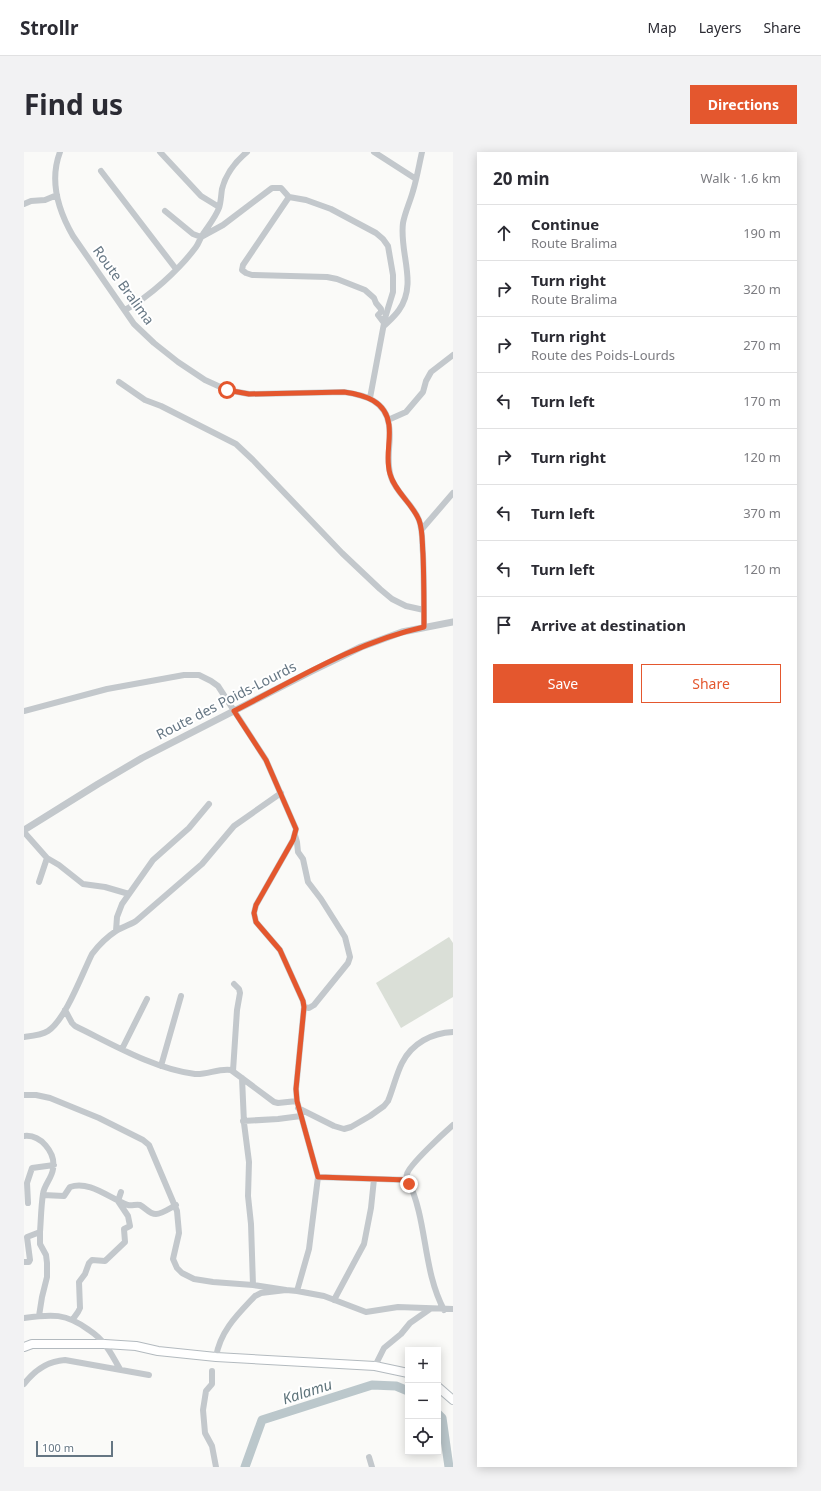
<!DOCTYPE html>
<meta charset="utf-8">
<style>
:root{--surface:#fff;--page:#f2f2f3;--text:#2b2b33;--muted:#7c7c81;--line:#e1e1e2;--accent:#e4572e}
body{margin:0;font-family:"Noto Sans",sans-serif;background:var(--page);color:var(--text)}
.controls{position:absolute;right:12px;bottom:12px;display:grid;overflow:hidden;border-radius:0px;box-shadow:0 2px 10px #0003}
.controls button{width:36px;height:36px;display:grid;place-items:center;padding:0;border:0;border-bottom:1px solid var(--line);background:var(--surface);color:var(--text);font:20px sans-serif}
.scale{position:absolute;left:12px;bottom:10px;width:77px;box-sizing:border-box;padding-left:4px;border:2px solid #657683;border-top:0;font-size:11px;line-height:14px;white-space:nowrap;color:#657683;-webkit-text-stroke:3px #fff;paint-order:stroke}
.stop{position:absolute;width:12px;height:12px;margin:-9px;border:3px solid #e4572e;border-radius:50%;background:#fff}
.stop.end{background:#e4572e;border-color:#fff;box-shadow:0 1px 4px #0008}
.list{margin:0;padding:0;list-style:none}
h2{display:flex;justify-content:space-between;align-items:center;height:52px;margin:0;padding:0 16px;font-size:17px}
h2 small{font-size:13px;font-weight:400;color:var(--muted)}
.list li{display:grid;grid-template-columns:26px 1fr auto;gap:12px;align-items:center;box-sizing:border-box;height:56px;padding:0 16px;border-top:1px solid var(--line)}
.list b{display:block;font-size:15px;white-space:nowrap}
.list p{margin:0;font-size:13px;white-space:nowrap;color:var(--muted)}
.list em{font-size:13px;font-style:normal;color:var(--muted)}
.actions{display:flex;gap:8px;padding:12px 16px}
.actions a{flex:1;padding:9px 0;border:1px solid var(--accent);border-radius:0px;text-align:center;font-size:14px;color:var(--accent)}
.actions .main{background:var(--accent);color:#fff}
.icon{flex:none;width:22px;height:22px;fill:none;stroke:currentColor;stroke-width:2;stroke-linecap:round;stroke-linejoin:round}
.map{position:relative;flex:none;width:429px;height:1315px;overflow:hidden;border-radius:0px}
header{display:flex;align-items:center;gap:24px;box-sizing:border-box;height:56px;padding:0 20px;background:var(--surface);border-bottom:1px solid var(--line)}
header strong{font-size:19px}
nav{display:flex;gap:22px;margin-inline-start:auto;font-size:14px}
.intro{display:flex;align-items:center;justify-content:space-between;box-sizing:border-box;height:96px;padding:0 24px}
h1{margin:0;font-size:28px}
.button{padding:10px 18px;border-radius:0px;background:var(--accent);color:#fff;font-size:14px;font-weight:700}
main{display:flex;gap:24px;padding:0 24px}
aside{flex:1;background:var(--surface);border-radius:0px;box-shadow:0 2px 10px #0003}
.map>svg:first-child{display:block}
.green{fill:#dadfd7}
.lines{fill:none;stroke-linecap:round;stroke-linejoin:round}
.river{stroke:#bbc7cb;stroke-width:9}
.secondary-casing{stroke:#b3babf;stroke-width:10}
.minor{stroke:#c3c8cc;stroke-width:6}
.tertiary{stroke:#c3c8cc;stroke-width:7}
.secondary{stroke:#fff;stroke-width:8}
.route{stroke:#e4572e;stroke-width:5}
.labels{text-anchor:middle;dominant-baseline:central;stroke-width:4;stroke-linejoin:round;paint-order:stroke}
.street-label{font-size:14px;fill:#657683;stroke:#fff}
.water-label{font-size:15px;font-style:italic;fill:#60757c;stroke:#fff}
</style>
<header>
<strong>Strollr</strong>
<nav><a>Map</a><a>Layers</a><a>Share</a></nav>
</header>
<div class="intro"><h1>Find us</h1><a class="button">Directions</a></div>
<main>
<div class="map">
<svg width="429" height="1315" viewBox="0 0 429 1315">
<rect width="100%" height="100%" fill="#fafaf8"/>
<path class="green" d="M425,785L429,791V845L377,876L352,831Z"/>
<g class="lines">
<path class="river" d="M414,1262L418,1266L425,1315
M221,1315L238,1268L348,1233L372,1234L384,1239"/>
<g class="secondary-casing">
<path id="secondary" d="M0,1195L8,1192H81L112,1194L134,1199L192,1205L351,1214L384,1221
M414,1235L429,1248"/>
</g>
<path class="minor" d="M36,0C25,29 34,58 49,84L110,172L130,191L154,210L181,228L203,238L225,242L320,240C341,243 362,249 365,273C368,291 361,306 367,325C372,341 389,352 395,368C399,379 398,391 399,402C400,426 400,451 400,475
M136,0L177,44L195,55
M350,0L392,27
M77,19L152,117
M0,52L7,49L21,48L33,43
M141,59L169,82L177,85L199,73L248,36H257L265,45
M101,158C125,145 155,118 172,95C175,91 176,86 179,82C185,73 191,66 195,56C197,50 197,43 198,37C202,21 211,10 223,0
M360,174C365,169 371,164 375,158C394,131 375,101 379,71C381,60 386,50 389,39C393,26 395,13 398,0
M95,230L121,248L137,254L212,292L229,308L318,401L356,437L368,447L382,454L400,458
M346,246L361,166L369,140V123L364,94L359,87L352,81L307,57L282,48L265,45L219,113L218,118L222,121L228,123L303,125L313,127L341,138L350,146L352,151L357,157V160L354,163L360,171
M364,268L382,260L399,240L402,229L407,220L429,203
M398,377L429,341
M0,559L83,537L160,523H175L187,529L194,534L242,608L272,677L269,688L232,753L230,761L232,770L256,798L279,849L280,855L272,937L273,949L254,951L250,950L207,918C195,916 183,923 171,922C130,917 88,892 51,874L48,871L41,858
M0,680L23,706L15,730
M271,683L273,690L274,700L279,707L284,730L297,747L321,785L326,805L324,811L290,853L285,856L280,855
M23,706L35,713L59,732L81,735L105,742
M92,779L93,765L98,752L129,708L165,676L185,652
M0,885C8,884 18,883 24,879C42,867 58,822 68,802C74,794 83,785 92,779C98,775 106,773 112,769L178,712L210,674L257,641
M98,897L123,847
M137,914L157,844
M209,919L213,858L216,841L215,837L210,832
M218,926L220,971L225,1010L224,1044L227,1072L229,1133
M0,943H12L26,946L75,966L119,988L125,993L153,1059L155,1081L149,1107L153,1116L158,1121L170,1127L189,1130L229,1133L262,1138
M273,949L294,1025L384,1028C404,1070 398,1116 420,1158
M274,956L310,974L320,977L327,975L346,964L360,954L364,949C369,937 372,923 378,911C388,891 408,881 429,880
M219,969L254,967L277,964
M0,984C16,982 32,1000 29,1017C28,1026 20,1033 19,1042C17,1055 17,1067 16,1080L3,1085L6,1108L5,1110H0
M384,1028C383,1026 382,1025 383,1022C385,1013 421,980 429,973
M19,1043L40,1044L46,1035C66,1028 86,1047 104,1053C108,1054 112,1052 116,1053C122,1056 125,1062 132,1062C138,1062 146,1056 152,1053
M4,1051L3,1031L8,1016L30,1013
M273,1139L285,1097L294,1025
M310,1148L340,1092L347,1056L350,1027
M15,1164L18,1145L23,1125V1111L22,1103L16,1092V1080
M0,1166C28,1162 42,1161 65,1178C71,1182 77,1187 81,1193C87,1200 91,1209 96,1217
M49,1167L54,1160L56,1156L55,1130L61,1122L65,1111L68,1108L81,1109L101,1090L100,1077L106,1074L104,1064L94,1049L97,1040
M192,1205C196,1179 214,1162 231,1144L237,1141L262,1138L273,1139L300,1144L342,1160L374,1155L429,1157
M351,1214L360,1196L377,1182L386,1171L406,1157
M188,1219V1232L182,1239L179,1258L181,1281L188,1294L192,1315
M0,1232C10,1219 24,1209 41,1208L125,1223
M345,1305L348,1315"/>
<path class="tertiary" d="M0,678L74,632L118,606L288,519L337,495L378,480L429,470"/>
<use href="#secondary" class="secondary"/>
</g>
<g class="lines">
<path class="route" d="M203,238L225,242L320,240C341,243 362,249 365,273C367,290 361,305 366,322C371,340 388,351 395,368C399,378 398,391 399,402C400,426 400,451 400,475C332,490 271,528 210,559L242,608L272,677L269,688L232,753L230,761L232,770L256,798L279,849L280,855L272,937L273,949L294,1025L384,1028L385,1032"/>
</g>
<g class="labels">
<g class="street-label">
<text transform="translate(100 133) rotate(54)">Route Bralima</text>
<text transform="translate(202 548) rotate(-27)">Route des Poids-Lourds</text>
</g>
<g class="water-label">
<text transform="translate(283 1239) rotate(-18)">Kalamu</text>
</g>
</g>
</svg>
<div class="controls">
<button>+</button>
<button>−</button>
<button><svg class="icon" aria-label="locate" viewBox="0 0 24 24"><circle cx="12" cy="12" r="6"/><path d="M12 2v4M12 18v4M2 12h4M18 12h4"/></svg></button>
</div>
<div class="scale">100 m</div>
<div class="stop" style="left:203px;top:238px"></div>
<div class="stop end" style="left:385px;top:1032px"></div>
</div>
<aside>
<h2>20 min<small>Walk · 1.6 km</small></h2>
<ul class="list">
<li><svg class="icon" aria-label="ahead" viewBox="0 0 24 24"><path d="M12 20V5M6 11l6-6 6 6"/></svg><div><b>Continue</b><p>Route Bralima</p></div><em>190 m</em></li>
<li><svg class="icon" aria-label="right" viewBox="0 0 24 24"><path d="M7 20v-9h11M14 6l5 5-5 5"/></svg><div><b>Turn right</b><p>Route Bralima</p></div><em>320 m</em></li>
<li><svg class="icon" aria-label="right" viewBox="0 0 24 24"><path d="M7 20v-9h11M14 6l5 5-5 5"/></svg><div><b>Turn right</b><p>Route des Poids-Lourds</p></div><em>270 m</em></li>
<li><svg class="icon" aria-label="left" viewBox="0 0 24 24"><path d="M17 20v-9H6M10 6l-5 5 5 5"/></svg><div><b>Turn left</b></div><em>170 m</em></li>
<li><svg class="icon" aria-label="right" viewBox="0 0 24 24"><path d="M7 20v-9h11M14 6l5 5-5 5"/></svg><div><b>Turn right</b></div><em>120 m</em></li>
<li><svg class="icon" aria-label="left" viewBox="0 0 24 24"><path d="M17 20v-9H6M10 6l-5 5 5 5"/></svg><div><b>Turn left</b></div><em>370 m</em></li>
<li><svg class="icon" aria-label="left" viewBox="0 0 24 24"><path d="M17 20v-9H6M10 6l-5 5 5 5"/></svg><div><b>Turn left</b></div><em>120 m</em></li>
<li><svg class="icon" aria-label="arrive" viewBox="0 0 24 24"><path d="M6 21V4h12l-3 4 3 4H6"/></svg><div><b>Arrive at destination</b></div></li>
</ul>
<div class="actions"><a class="main">Save</a><a>Share</a></div>
</aside>
</main>
